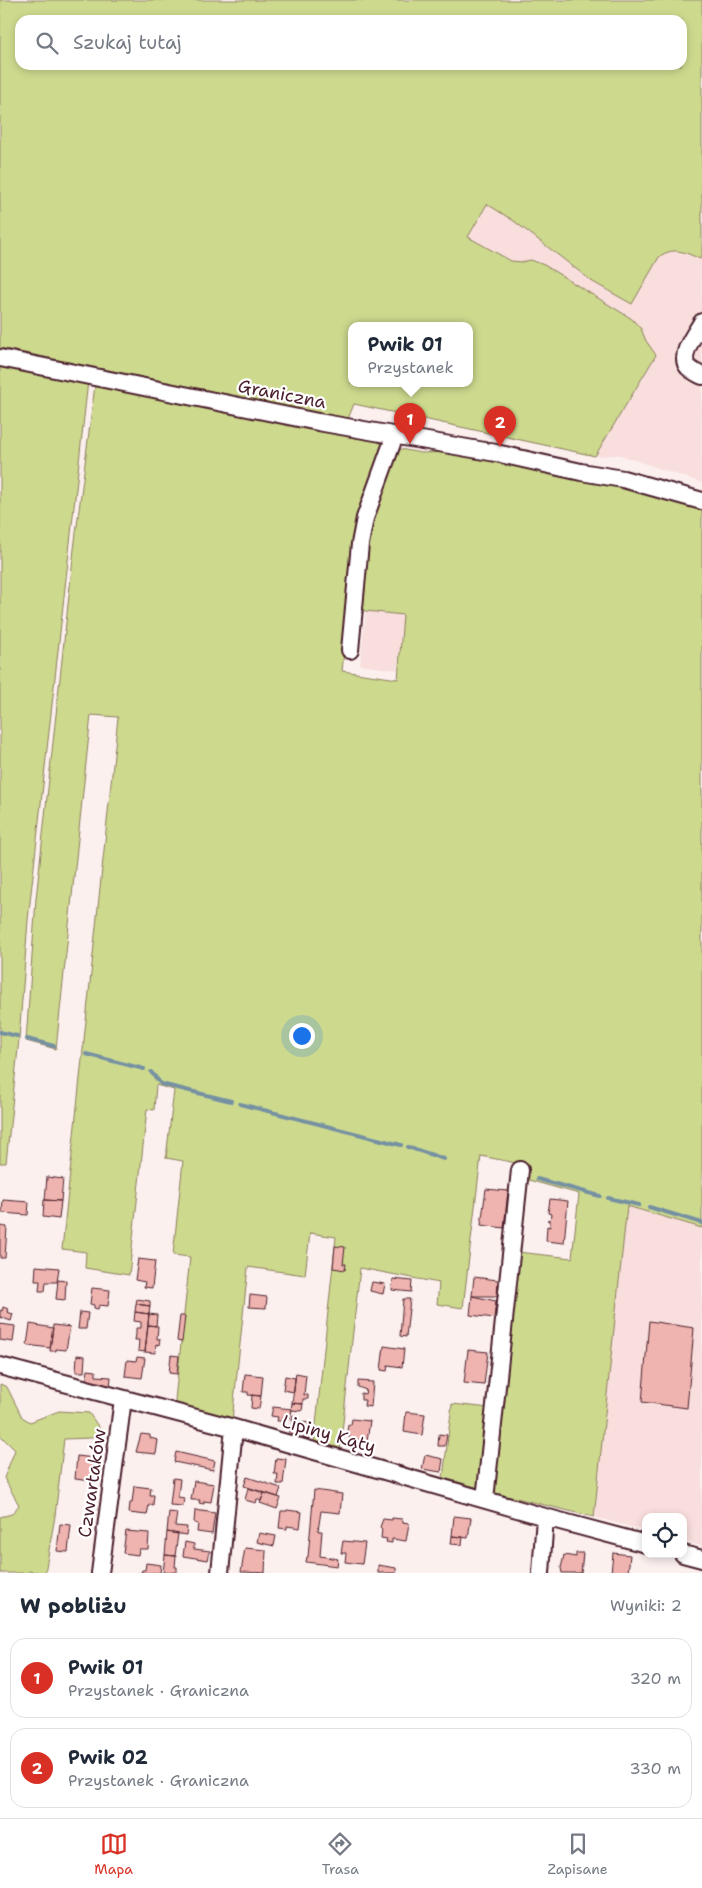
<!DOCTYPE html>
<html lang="pl">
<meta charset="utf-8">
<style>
:root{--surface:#fff;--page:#f6f6f7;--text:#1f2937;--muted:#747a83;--line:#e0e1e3;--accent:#d93025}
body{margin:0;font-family:"Shantell Sans",sans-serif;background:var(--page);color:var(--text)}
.controls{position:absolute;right:15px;bottom:15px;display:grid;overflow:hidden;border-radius:10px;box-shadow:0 2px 8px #0003}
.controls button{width:45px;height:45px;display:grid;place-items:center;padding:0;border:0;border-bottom:1px solid var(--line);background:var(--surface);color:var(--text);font:25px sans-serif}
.you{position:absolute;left:301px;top:1035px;width:18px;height:18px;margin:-12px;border:4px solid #fff;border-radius:50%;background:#1a73e8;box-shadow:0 0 0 8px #1a73e833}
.badge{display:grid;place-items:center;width:32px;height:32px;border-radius:50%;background:var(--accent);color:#fff;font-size:16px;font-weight:700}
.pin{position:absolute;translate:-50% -41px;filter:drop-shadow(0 1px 2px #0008)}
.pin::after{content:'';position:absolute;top:26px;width:18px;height:15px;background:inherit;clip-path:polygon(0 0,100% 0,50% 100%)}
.popup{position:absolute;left:348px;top:322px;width:125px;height:65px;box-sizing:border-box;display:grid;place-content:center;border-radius:10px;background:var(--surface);filter:drop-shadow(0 1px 4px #0005);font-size:16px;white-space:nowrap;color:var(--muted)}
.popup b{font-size:19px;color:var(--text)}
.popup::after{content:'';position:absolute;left:50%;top:100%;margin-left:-10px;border:10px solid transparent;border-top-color:var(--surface)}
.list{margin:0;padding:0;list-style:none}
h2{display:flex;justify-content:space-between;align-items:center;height:65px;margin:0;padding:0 20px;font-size:21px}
h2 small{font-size:16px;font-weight:400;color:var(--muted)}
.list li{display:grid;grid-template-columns:32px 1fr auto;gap:15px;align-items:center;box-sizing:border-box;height:80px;margin:0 10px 10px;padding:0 10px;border:1px solid var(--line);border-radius:15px}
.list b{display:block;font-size:19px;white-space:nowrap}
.list p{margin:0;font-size:16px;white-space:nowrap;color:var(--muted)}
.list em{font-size:16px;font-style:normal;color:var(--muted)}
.icon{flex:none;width:28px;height:28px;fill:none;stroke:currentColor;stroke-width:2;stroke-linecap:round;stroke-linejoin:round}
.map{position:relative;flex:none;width:702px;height:1573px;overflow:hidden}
.search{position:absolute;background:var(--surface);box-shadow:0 2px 8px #0003;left:15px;right:15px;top:15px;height:55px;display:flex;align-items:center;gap:12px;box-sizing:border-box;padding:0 18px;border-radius:15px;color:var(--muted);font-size:19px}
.sheet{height:245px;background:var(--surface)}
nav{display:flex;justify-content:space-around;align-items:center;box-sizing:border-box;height:70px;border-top:1px solid var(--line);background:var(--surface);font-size:14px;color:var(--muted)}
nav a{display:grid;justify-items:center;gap:2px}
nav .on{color:var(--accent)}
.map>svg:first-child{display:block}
.built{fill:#f8dedc}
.green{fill:#cdda8e;stroke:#8c7c5c;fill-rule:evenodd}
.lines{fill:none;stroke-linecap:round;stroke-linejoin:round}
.stream{stroke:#7590a2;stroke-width:4}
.building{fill:#efb4af;stroke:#4a1f2b}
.minor-casing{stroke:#4a1f2b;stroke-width:20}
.minor{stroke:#fff;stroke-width:16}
.labels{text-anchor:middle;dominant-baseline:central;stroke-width:4.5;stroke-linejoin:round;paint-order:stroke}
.street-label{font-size:18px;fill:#4a1f2b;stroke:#fff}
</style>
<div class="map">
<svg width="702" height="1573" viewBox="0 0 702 1573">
<rect width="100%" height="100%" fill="#fcf0ef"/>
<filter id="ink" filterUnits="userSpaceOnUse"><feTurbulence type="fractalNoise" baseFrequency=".02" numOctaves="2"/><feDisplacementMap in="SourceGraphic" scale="10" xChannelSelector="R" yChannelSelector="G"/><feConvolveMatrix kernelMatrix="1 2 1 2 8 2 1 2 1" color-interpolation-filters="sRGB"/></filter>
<g filter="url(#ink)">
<path class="built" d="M483,65L702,105V483L620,455L595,456L354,404L469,383V325H384Z
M366,611L404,614L397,670L360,665Z
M627,1206L702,1228V1546L683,1541V1517H646V1531L594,1517Z"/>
<path class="green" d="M0,0H702V255L700,259C685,252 673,246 659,257L632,304L593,282L514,221L487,204L468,237L511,261L522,262L531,260L544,265L632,319L641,329L646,341L656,355L595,456L354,404L348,419L0,348ZM20,20H682V65H20ZM351,325H469V383H351Z
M0,364L88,381L28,920L19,1039L6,1163H0Z
M95,385L373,438L383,445L357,531L342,671L398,679L403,615L357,610L366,548L378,489L395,448L421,453L452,452L620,484L702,510V1228L627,1206L594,1517L491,1492L517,1252L572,1258L579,1194L525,1179L526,1165L481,1156L463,1308L437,1304L439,1283L360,1268L340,1450L314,1443L336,1237L310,1233L305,1275L248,1267L232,1421L178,1406L175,1400L190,1257L173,1255L183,1161L166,1158L174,1090L156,1085L154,1110L147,1109L129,1275L85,1268L86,1252L62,1249L118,717L91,715L56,1049L26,1041L36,899L74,549Z
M0,1384L7,1387L22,1417L30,1422L59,1411L89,1413L102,1432L91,1438L64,1439L55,1516L45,1573L29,1571L28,1573H0V1517L12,1514L19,1505L4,1478L15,1450L0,1435Z
M452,1404L490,1408L482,1489L443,1478Z"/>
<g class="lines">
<path class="stream" d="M0,1032L17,1036
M27,1039L54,1046
M86,1054L144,1069
M151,1072L161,1084L231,1101
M240,1104L401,1145
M408,1147L444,1159
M537,1179L600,1196
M608,1198L639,1205
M649,1207L702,1223"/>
</g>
<path class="building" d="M47,1177L63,1179L61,1201L45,1200Z
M486,1189L508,1191L504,1228L481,1225Z
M550,1199L568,1201L564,1243L546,1241L547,1226L550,1227V1220H547H550L551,1214L548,1213Z
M3,1200L29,1202L28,1215L2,1213Z
M44,1200L61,1201L59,1219L43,1217Z
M0,1226L7,1227L5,1258H0Z
M335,1246L345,1247L343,1264H346L345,1270L333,1268Z
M138,1259L155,1261L152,1288L144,1287L145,1282L135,1280Z
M36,1266L59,1268L57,1282H46L45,1291H39L40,1281H35Z
M474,1277L498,1280L497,1296H472Z
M393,1279L412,1281L411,1292L392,1290Z
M58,1280L66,1281L65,1300L56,1299Z
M372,1282L385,1284L383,1294L370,1291Z
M92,1288L110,1290L108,1306L99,1305L98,1309L94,1308V1305L90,1304Z
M250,1295L267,1297L266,1308L249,1307Z
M472,1296L496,1301L494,1318L470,1315Z
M137,1299L150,1301V1306L136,1304Z
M403,1299H410L406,1337L400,1336Z
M136,1304L150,1306L149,1314L135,1312Z
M3,1307L8,1309L7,1312L13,1314L11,1321L0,1317V1310L2,1311Z
M80,1312L88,1313L86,1329H78Z
M135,1312L149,1314L145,1352L138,1351L139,1340H135L136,1334V1328H141V1322L134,1321Z
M149,1314L157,1315L156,1326L148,1325Z
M180,1316H185L182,1342L177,1341Z
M649,1321L694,1328L687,1408L642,1402Z
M0,1324L15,1326L13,1342L0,1340Z
M30,1324L53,1328L50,1348L27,1345Z
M53,1325L70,1327L66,1350L56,1349V1351H50Z
M148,1325L158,1326L157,1339H160L159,1345L156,1344L155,1353L145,1352Z
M384,1346L404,1349L402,1367L388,1365L387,1371L381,1370Z
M468,1350L488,1352L484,1385L464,1383Z
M77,1355L85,1356L84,1372H76Z
M171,1355L179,1356L177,1374L169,1373Z
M137,1357L145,1358L142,1378L125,1376L127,1360L136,1361Z
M88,1370L96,1371V1376L111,1377L110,1387L86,1383Z
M296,1373L306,1375L304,1395H308V1399H303V1404L292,1403Z
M245,1374L263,1376L261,1396L248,1395V1392H243Z
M285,1376L295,1378L294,1392L283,1390Z
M358,1381L373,1382L371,1407L364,1406L365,1400H361V1393L365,1394L366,1390L358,1387Z
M252,1395L261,1396L259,1409L251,1408Z
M292,1403L303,1404L302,1411L291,1410Z
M273,1407L292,1409L290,1419L282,1417V1421H277L278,1417L271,1416Z
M406,1412L425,1414L422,1435L404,1432Z
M293,1415L298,1417L297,1421L309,1423L307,1432L300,1430L298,1439L289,1437Z
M352,1419L370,1421L367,1441L349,1439L350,1434L347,1433L348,1425H351Z
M141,1434L150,1435V1438L158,1440L156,1454L136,1452Z
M439,1434L447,1435L445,1446H438Z
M176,1452L215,1461L213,1470L174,1462Z
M425,1455L443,1459L441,1472L422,1469Z
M77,1456L95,1458L94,1471H92L91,1475H94L92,1481L75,1479Z
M276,1458L286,1459L283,1484H277L278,1474H274Z
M247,1477L281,1488L278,1497L244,1486Z
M173,1478L180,1479L178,1497L184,1498L183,1506L170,1505Z
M194,1481L214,1484L211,1502L204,1501V1504L199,1503L200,1500H191Z
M134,1486L151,1488L150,1495H154L153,1505H149L147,1515L129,1513L130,1503H132Z
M248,1488L264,1493L261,1501L257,1499L256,1503L245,1500Z
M314,1490L342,1494L340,1513L321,1511L318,1531H322L320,1556L338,1559L337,1566L306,1562L307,1557H308Z
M264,1493L281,1498L277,1509L260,1503Z
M195,1510L215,1513L212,1534L197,1532L198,1524L194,1523Z
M287,1510L302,1512L300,1528L287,1526V1529L279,1528L281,1511H287Z
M169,1512L177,1513L175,1526L187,1527L186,1535L167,1532Z
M454,1516L471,1518L468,1538L452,1536Z
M392,1518L402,1519V1522L409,1523L406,1541L392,1539V1543L386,1542L387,1539L381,1538L382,1529L380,1527L383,1519L392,1520Z
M60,1524L71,1525L68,1552L57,1551Z
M126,1531L149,1533L148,1549H139L138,1555L123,1553Z
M167,1532L178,1534L175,1556L165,1555Z
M259,1533L276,1536L274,1546L257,1542Z
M452,1536L463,1537L462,1545L451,1544Z
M343,1541L365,1543L362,1564L345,1562L346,1553H341Z
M185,1542L194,1544V1549L210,1551L208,1560L183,1556Z
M245,1548L266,1550L265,1573L241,1572Z
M576,1553H583L581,1573H562L561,1568L564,1555L576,1557Z
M613,1553L630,1555L628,1573H611Z
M165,1555L176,1556L175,1567H177V1572L163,1573Z
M146,1563L161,1565L160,1573H141L142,1570H145Z
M378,1565L396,1568V1573H378Z"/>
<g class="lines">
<g class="minor-casing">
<path id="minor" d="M702,322C696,333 678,355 688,367C692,371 697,373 702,376
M0,358L318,422L496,453L581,472L623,479L702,501
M350,650L360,544L365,518L395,435
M0,1366L234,1428L545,1517L646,1544
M484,1499L486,1490L520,1170
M683,1554L702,1559
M100,1573L123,1399
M220,1573L234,1428
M541,1573L545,1517"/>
</g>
<use href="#minor" class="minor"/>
</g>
</g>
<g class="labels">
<g class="street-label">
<text transform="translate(282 394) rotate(11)">Graniczna</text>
<text transform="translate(329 1434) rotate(16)">Lipiny Kąty</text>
<text transform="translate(92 1483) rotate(-82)">Czwartaków</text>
</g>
</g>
</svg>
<div class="controls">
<button><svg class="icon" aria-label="locate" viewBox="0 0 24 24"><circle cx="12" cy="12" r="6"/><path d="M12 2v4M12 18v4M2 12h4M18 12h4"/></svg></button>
</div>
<div class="you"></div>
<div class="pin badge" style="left:410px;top:444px">1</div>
<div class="popup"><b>Pwik 01</b>Przystanek</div>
<div class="pin badge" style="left:500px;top:447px">2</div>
<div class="search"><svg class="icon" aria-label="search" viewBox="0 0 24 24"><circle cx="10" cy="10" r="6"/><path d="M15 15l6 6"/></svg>Szukaj tutaj</div>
</div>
<section class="sheet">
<h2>W pobliżu<small>Wyniki: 2</small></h2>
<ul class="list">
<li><span class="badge">1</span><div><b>Pwik 01</b><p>Przystanek · Graniczna</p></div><em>320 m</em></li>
<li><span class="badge">2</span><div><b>Pwik 02</b><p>Przystanek · Graniczna</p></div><em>330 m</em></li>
</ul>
</section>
<nav>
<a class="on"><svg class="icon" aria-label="map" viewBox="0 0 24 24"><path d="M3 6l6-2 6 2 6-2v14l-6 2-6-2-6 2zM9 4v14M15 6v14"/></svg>Mapa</a>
<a><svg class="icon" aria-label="directions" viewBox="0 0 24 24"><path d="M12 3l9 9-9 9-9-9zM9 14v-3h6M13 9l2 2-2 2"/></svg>Trasa</a>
<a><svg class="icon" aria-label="saved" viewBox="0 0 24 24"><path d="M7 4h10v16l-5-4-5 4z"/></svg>Zapisane</a>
</nav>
